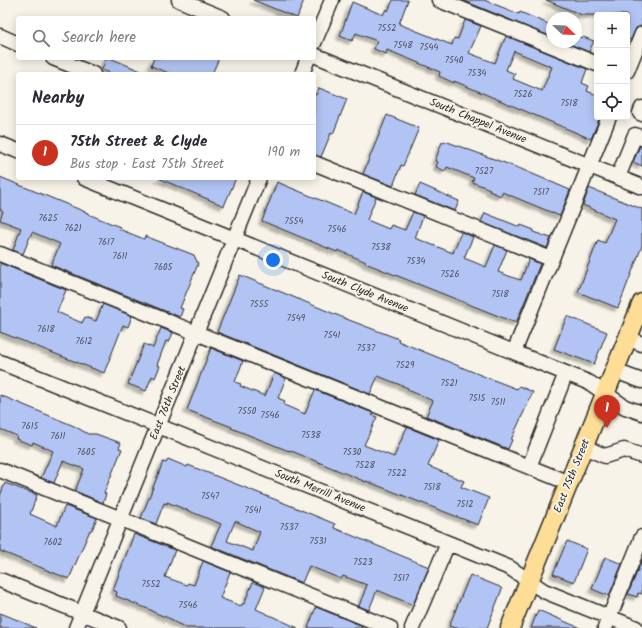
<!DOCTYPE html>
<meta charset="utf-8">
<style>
:root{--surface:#fff;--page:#f7f7f7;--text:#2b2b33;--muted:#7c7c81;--line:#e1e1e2;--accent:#c8321e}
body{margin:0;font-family:Kalam,sans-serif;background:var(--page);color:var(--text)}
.controls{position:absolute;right:12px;top:12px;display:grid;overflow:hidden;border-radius:4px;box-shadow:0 2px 10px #0003}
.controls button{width:36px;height:36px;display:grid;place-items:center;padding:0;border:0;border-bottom:1px solid var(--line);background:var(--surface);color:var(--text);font:20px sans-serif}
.compass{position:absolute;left:546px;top:12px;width:36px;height:36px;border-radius:50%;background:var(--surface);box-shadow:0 2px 10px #0003;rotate:113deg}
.you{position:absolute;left:273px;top:260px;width:14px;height:14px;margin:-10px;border:3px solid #fff;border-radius:50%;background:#1a73e8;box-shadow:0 0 0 6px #1a73e833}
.badge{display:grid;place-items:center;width:26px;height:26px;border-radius:50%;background:var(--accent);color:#fff;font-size:13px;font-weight:700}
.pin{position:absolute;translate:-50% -33px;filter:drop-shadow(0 1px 2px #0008)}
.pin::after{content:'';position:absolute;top:21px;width:14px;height:12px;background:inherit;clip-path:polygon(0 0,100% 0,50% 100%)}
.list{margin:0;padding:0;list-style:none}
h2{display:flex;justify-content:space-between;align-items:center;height:52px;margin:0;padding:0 16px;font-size:17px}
h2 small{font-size:13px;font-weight:400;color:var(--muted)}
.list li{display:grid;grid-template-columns:26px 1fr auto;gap:12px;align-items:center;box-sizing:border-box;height:56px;padding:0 16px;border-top:1px solid var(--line)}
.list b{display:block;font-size:15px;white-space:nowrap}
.list p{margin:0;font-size:13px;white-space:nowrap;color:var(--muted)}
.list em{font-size:13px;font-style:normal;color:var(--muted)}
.icon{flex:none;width:22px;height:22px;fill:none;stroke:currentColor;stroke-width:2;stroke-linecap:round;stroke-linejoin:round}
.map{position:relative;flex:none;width:642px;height:628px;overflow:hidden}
.search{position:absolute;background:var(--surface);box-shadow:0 2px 10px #0003;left:16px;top:16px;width:300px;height:44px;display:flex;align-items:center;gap:10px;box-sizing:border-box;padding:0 14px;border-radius:4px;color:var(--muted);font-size:15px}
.panel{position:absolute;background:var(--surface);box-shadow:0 2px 10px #0003;left:16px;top:72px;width:300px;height:108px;border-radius:4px}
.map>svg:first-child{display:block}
.building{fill:#b2c4f4;stroke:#2b2b2b;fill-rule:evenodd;filter:url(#shadow)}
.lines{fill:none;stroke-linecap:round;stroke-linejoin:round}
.minor-casing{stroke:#2b2b2b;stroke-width:17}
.major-casing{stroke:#2b2b2b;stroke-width:21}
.minor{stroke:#f7f3e8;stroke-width:14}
.major{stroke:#fedd96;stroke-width:18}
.labels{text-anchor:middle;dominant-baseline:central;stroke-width:4;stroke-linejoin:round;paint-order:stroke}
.number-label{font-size:9px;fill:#4d515d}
.street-label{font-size:11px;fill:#2b2b2b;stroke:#f7f3e8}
</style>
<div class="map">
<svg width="642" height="628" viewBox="0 0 642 628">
<defs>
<filter id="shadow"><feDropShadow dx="-3.5" dy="3.5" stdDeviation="1" flood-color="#0004"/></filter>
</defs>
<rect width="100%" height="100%" fill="#f7f3e8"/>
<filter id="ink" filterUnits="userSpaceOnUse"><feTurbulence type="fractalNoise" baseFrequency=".025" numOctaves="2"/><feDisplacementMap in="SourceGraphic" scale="8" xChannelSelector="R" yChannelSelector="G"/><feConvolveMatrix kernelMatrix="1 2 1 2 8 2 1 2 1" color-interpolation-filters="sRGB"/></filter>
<g filter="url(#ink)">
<path class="building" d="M253,0H304L297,18Z
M393,0H408L399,24L452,45L454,38L458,39L465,20L481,26L469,53L495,63L506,36L587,69L582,83L589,86L587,91L597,95V117H600L591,139L454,81V83L439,76L440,72L414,61L387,50L386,54L374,49L377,41L356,33L352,41L340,36L352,2L383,15L386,9L388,11ZM514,51L552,67L542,91L513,79L515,74L506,70Z
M462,0H484L519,14L520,12L551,25L547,35Z
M546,0H642V26L636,28L631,40L627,38V15H582Z
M576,36L582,38L583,37L594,41L589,52L565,42H576Z
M106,58H110L148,74H113L102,70Z
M154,58H219L212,74H171L151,66Z
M319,88L347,99L333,134L331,133L321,157L314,155V94L316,95Z
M387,115L419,128L403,166L401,165L393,186L363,174Z
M445,141L521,169L570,190L560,216L502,192L501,196L489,191L490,189L472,182L474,178L447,167L445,171L436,167L438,162L435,161L442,142L444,143Z
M640,146H642V166L633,162Z
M0,177L88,213V214L120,227L119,229L144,239L145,236L194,255L198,264L180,308L183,309L180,317L51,265L60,244L58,243L32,232L23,254L13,250L21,228L0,220L3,211L0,209Z
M158,178H236L224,206Z
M277,182L354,214L363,192L376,197L367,220L389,229L391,225L405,230L413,212L423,216L415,238L453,253L461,232L473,237L464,258L486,267L495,245L507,250L498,272L517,279L521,280L529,259L540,264L516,323L365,263L366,262L338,250L337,252L262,221Z
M420,184L459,201L455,211L415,195Z
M589,188L642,209V246L618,308L578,292L598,240L605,243L615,219L583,205Z
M485,213L520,227L521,225L534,230L533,232L551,238L547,248L481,222Z
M0,263L66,290L57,312L82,323L85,317L96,321L103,304L132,316L128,327L123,325L104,373L0,332Z
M240,275L349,320L399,339L398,341L483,376L517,389L519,386L533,392L511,440H512L508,449L426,416L433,401L408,390V388L378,376L370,394L217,332Z
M567,316L607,332L594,364L554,349Z
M161,328L173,333L169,342L166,341L157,365L160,366L155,378L152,376L146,391L128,384L144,344L153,348Z
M211,348L243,361L235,382L241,384L240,386L265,396L274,373L286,378L278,398L285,401L284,405L305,414L315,390L373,413L372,415L377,417L364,445L394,457L407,427L439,440L428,466L464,481L461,487L489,498L478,525L366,481V482L289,450V451L231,428L232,427L187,410Z
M0,395L74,426L88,434H96L121,443L119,448L122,449L104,493L106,494L103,503L75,491L84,469L63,461L54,483L41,478L53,451L33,442L32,445L16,439L17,436L0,429Z
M168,459L187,467L188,465L289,505L335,524L334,528L429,567L413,605L377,590L369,610L359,606L367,585L343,576L341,579L309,566L302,583L211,546L221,524L167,502V504L164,503L156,524L141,518L163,462L166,463ZM235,521L260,532L253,551L227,541Z
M5,483L37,495L30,514L57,526L65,506L97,518L92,530H90L69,579L0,551V496Z
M134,534L175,550L165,577L187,585L188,583L194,585L203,561L230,572L220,598L241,606L242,604H244L253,582L265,587L256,609L298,628H187L172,621L173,620L153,612V611L116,596L117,592L113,590Z
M567,541L587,549L574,582L553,574Z
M605,557L622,564L609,596L592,589Z
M642,560V594L638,593L637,597L628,594Z
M470,575L500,587L502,589L487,628H455L449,626Z
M316,607L367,628H308Z
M538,610L580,628H531Z
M0,613L8,616L36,628H0Z"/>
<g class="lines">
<g class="minor-casing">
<path id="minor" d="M179,0L223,18
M439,0L597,64
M0,36L18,44
M314,43L332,0
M314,55L642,187
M53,58L93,74
M627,71L642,34
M302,74L308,58
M642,108L640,113L642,114
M0,144L18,151
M314,163L551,259
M618,177L635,135L642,138
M84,178L590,383L625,407L642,413
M0,254L569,483
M627,338L642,344
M514,352L609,117
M0,362L510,568L544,591L636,628
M615,371L642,381
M584,447L605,456L624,450L642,456
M529,467L566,373
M0,470L390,628
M0,580L119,628
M76,628L259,178
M412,628L448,543
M605,628L642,537"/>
</g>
<g class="major-casing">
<path id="major" d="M510,628L642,303"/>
</g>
<use href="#minor" class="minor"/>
<use href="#major" class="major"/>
</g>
</g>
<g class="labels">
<g class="number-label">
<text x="387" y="28">7552</text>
<text x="403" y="45">7548</text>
<text x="429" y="47">7544</text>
<text x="454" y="60">7540</text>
<text x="477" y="73">7534</text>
<text x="523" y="94">7526</text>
<text x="569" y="103">7518</text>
<text x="484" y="171">7527</text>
<text x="541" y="192">7517</text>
<text x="48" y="218">7625</text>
<text x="294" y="221">7554</text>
<text x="73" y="228">7621</text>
<text x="337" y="229">7546</text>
<text x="106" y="242">7617</text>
<text x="381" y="247">7538</text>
<text x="120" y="256">7611</text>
<text x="416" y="261">7534</text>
<text x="163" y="267">7605</text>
<text x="450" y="274">7526</text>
<text x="500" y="294">7518</text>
<text x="259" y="304">7555</text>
<text x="296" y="318">7549</text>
<text x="46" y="329">7618</text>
<text x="332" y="335">7541</text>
<text x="84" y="341">7612</text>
<text x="366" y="348">7537</text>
<text x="405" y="365">7529</text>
<text x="449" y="383">7521</text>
<text x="477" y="398">7515</text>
<text x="498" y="402">7511</text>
<text x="247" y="411">7550</text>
<text x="270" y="415">7546</text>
<text x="30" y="426">7615</text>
<text x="311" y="435">7538</text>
<text x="58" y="436">7611</text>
<text x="86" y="452">7605</text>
<text x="352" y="452">7530</text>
<text x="365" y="465">7528</text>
<text x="397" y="473">7522</text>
<text x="432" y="487">7518</text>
<text x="210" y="496">7547</text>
<text x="465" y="504">7512</text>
<text x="253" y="510">7541</text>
<text x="289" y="527">7537</text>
<text x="318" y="541">7531</text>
<text x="53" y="542">7602</text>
<text x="363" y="562">7523</text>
<text x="401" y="578">7517</text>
<text x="151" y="584">7552</text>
<text x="188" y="605">7546</text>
</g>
<g class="street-label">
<text transform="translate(478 121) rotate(22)">South Chappel Avenue</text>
<text transform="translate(365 292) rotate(22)">South Clyde Avenue</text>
<text transform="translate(168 403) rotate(-68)">East 76th Street</text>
<text transform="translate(572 476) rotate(-68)">East 75th Street</text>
<text transform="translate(320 491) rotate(22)">South Merrill Avenue</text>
</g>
</g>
</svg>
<div class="controls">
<button>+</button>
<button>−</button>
<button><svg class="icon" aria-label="locate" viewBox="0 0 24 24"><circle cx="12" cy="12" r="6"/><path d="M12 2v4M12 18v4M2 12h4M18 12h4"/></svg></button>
</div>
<svg class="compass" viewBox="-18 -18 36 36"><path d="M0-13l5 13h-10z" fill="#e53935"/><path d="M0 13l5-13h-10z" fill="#7c7c81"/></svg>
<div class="you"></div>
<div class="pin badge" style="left:607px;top:428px">1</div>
<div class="search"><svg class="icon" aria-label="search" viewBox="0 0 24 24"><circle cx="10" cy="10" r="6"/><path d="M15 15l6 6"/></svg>Search here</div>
<section class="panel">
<h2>Nearby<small></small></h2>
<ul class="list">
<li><span class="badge">1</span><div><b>75th Street &amp; Clyde</b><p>Bus stop · East 75th Street</p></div><em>190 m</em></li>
</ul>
</section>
</div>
